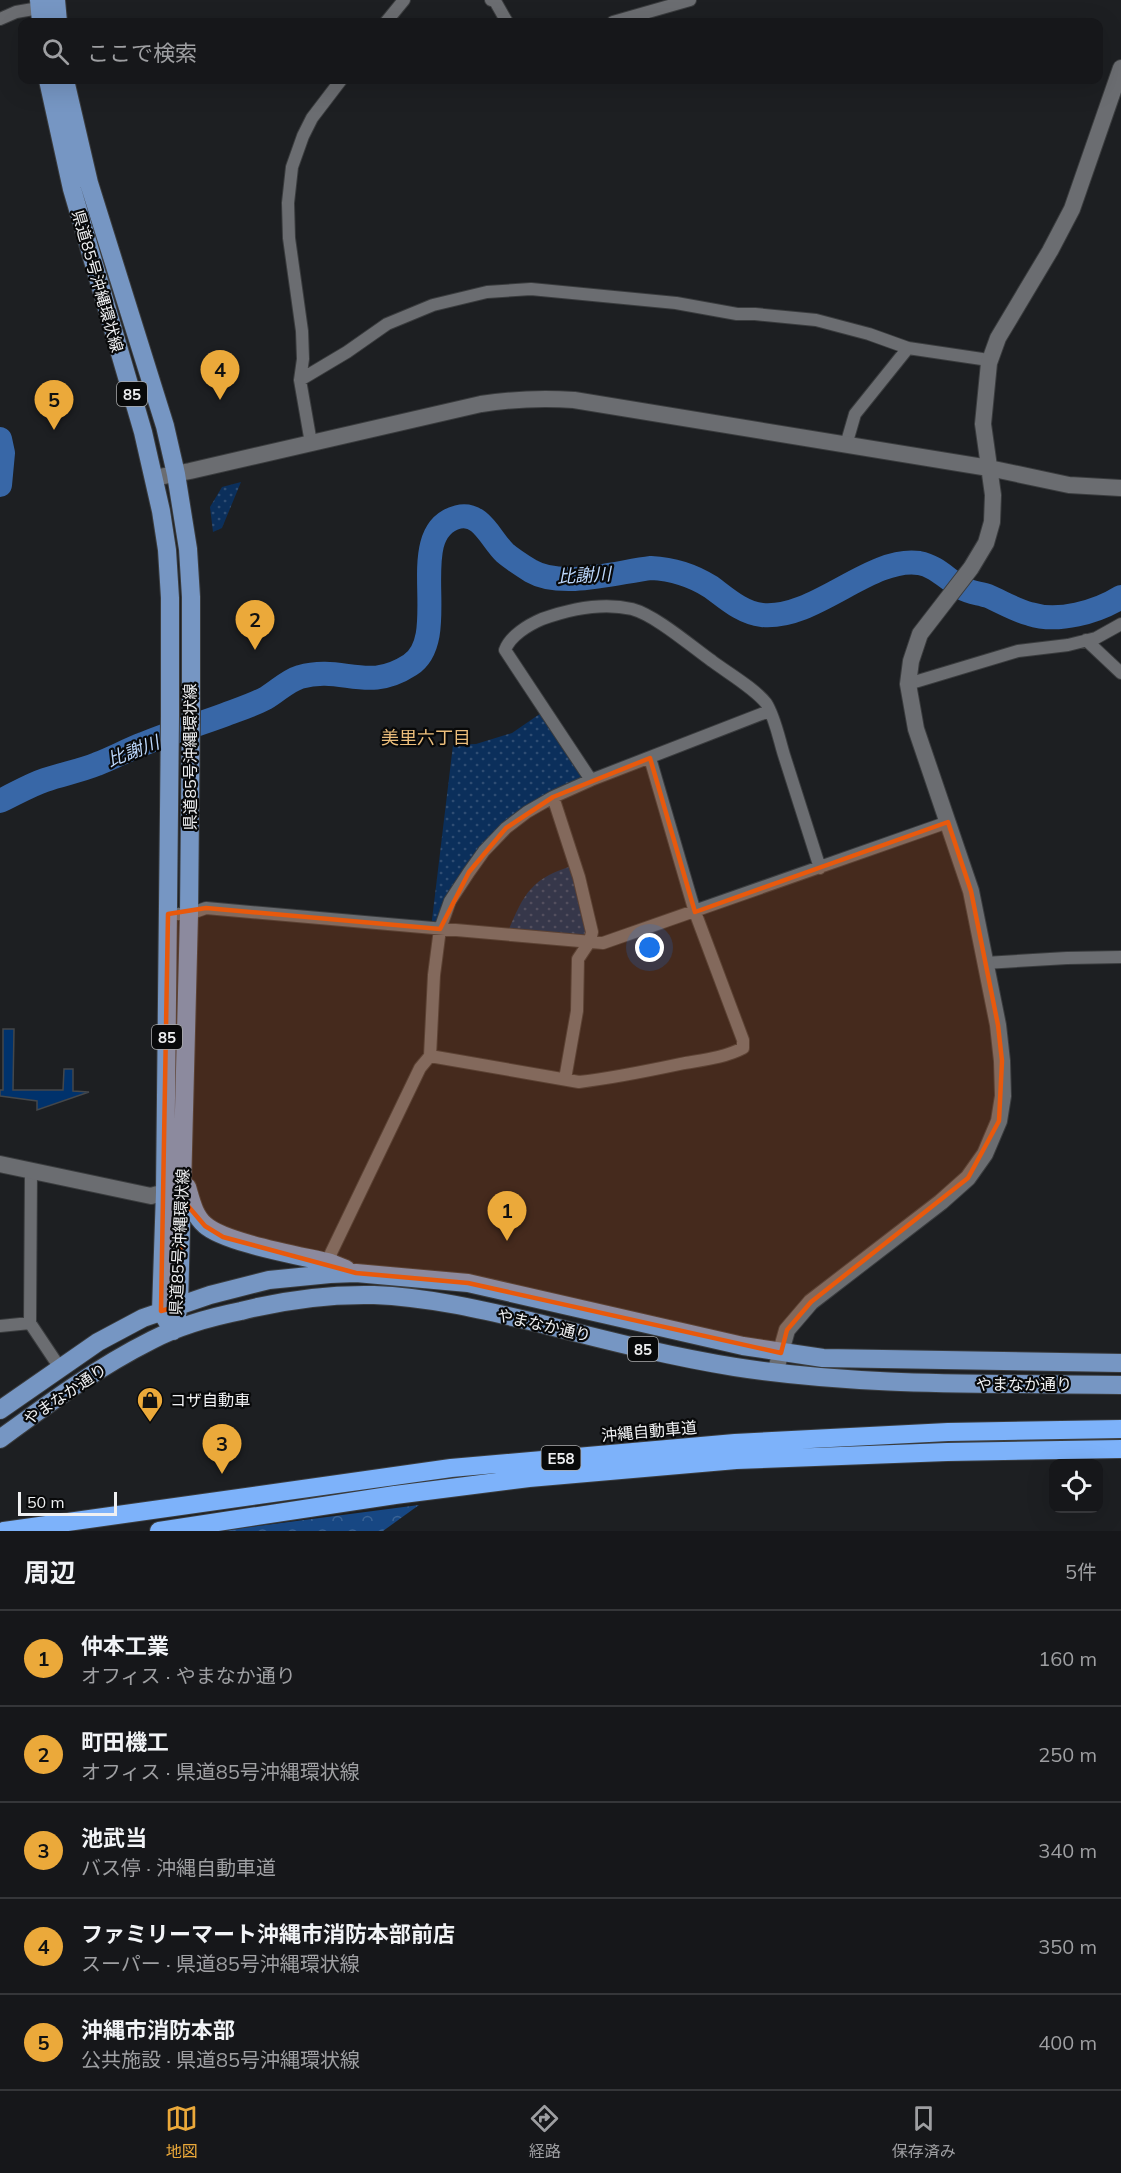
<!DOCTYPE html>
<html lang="ja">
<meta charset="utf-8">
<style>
:root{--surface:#16171a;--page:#1f2023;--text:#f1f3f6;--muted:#9e9fa2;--line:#353639;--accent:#eba93a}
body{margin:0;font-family:Mulish,"Noto Sans JP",sans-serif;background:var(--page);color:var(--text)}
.controls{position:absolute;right:18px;bottom:18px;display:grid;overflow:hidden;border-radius:12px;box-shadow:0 6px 24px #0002}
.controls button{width:54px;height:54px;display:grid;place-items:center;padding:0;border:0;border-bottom:2px solid var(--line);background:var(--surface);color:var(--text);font:30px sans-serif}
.scale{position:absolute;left:18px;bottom:15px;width:99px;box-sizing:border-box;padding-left:6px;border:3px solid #eff0f2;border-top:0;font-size:16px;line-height:21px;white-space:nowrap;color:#eff0f2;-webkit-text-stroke:4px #08090a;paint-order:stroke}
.you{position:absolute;left:650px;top:948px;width:21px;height:21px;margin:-15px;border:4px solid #fff;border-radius:50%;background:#1a73e8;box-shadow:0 0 0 9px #1a73e833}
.badge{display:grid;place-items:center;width:39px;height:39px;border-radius:50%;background:var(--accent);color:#111;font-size:20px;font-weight:700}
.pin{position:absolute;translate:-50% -50px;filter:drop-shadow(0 2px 3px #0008)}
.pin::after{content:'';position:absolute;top:32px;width:21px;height:18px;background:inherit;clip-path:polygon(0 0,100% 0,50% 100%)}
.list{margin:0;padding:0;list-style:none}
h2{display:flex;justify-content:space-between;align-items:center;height:78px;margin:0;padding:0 24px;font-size:26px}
h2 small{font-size:20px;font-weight:400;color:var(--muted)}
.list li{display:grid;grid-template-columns:39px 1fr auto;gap:18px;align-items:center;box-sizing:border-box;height:96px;padding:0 24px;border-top:2px solid var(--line)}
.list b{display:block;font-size:22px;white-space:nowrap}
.list p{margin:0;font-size:20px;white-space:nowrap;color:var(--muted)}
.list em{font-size:20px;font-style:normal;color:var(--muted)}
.icon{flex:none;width:33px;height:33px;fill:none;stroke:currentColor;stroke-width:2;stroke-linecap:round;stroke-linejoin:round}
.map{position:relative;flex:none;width:1121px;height:1531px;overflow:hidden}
.search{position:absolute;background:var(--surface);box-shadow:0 6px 24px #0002;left:18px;right:18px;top:18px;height:66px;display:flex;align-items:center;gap:15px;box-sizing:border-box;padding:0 21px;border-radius:12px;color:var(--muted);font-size:22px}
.sheet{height:558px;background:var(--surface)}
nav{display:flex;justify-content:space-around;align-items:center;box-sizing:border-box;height:84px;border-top:2px solid var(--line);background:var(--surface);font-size:16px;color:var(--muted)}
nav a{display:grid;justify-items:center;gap:3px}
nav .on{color:var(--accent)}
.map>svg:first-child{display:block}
.grass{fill:url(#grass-dots)}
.forest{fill:url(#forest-crowns)}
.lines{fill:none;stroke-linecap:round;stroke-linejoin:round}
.river{stroke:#3867a7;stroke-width:24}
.building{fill:#00326c;stroke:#44474a;stroke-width:1.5}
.street-casing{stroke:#3a3c3e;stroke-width:14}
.secondary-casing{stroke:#3a3c3e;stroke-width:18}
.primary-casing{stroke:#3a3c3e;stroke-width:20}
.highway-casing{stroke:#3a3c3e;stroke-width:20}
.street{stroke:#6b6d71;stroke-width:12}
.secondary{stroke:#6b6d71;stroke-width:16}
.primary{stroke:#7696c3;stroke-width:18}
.highway{stroke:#7db2fa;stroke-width:18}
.marked{fill:#e8590c;fill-opacity:0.2;stroke:#e8590c;stroke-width:4.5;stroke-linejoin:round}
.labels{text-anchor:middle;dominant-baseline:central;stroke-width:4.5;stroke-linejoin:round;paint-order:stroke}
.shield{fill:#08090a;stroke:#aaabac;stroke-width:1.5}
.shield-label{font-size:15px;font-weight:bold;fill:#eff0f2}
.street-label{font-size:16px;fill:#eff0f2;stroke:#08090a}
.poi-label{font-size:16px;fill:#eff0f2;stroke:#08090a;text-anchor:start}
.water-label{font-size:18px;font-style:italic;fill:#bbd6fa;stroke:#08090a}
.neighbourhood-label{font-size:18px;fill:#edbf7c;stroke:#08090a}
</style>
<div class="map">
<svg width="1121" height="1531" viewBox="0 0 1121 1531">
<defs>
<pattern id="grass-dots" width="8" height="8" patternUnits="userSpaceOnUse" patternTransform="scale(1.5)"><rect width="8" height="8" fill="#0b2f5b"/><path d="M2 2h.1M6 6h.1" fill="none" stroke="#2f4d73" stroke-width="1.8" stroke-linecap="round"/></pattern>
<pattern id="forest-crowns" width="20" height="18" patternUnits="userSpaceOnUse" patternTransform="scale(1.5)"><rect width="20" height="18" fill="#174783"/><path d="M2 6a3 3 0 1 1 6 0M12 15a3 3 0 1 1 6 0" fill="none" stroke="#396295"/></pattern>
</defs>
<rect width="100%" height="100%" fill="#1d1f22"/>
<path class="grass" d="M241,482L222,528L213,532L210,507L222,487Z
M544,711L591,780L553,797L484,851L440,929L431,928L453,745L476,744L512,733Z
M575,865L590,941L507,934C524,893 531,878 575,865Z"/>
<path class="forest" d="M419,1505L383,1531H220Z"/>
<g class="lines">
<path class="river" d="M0,439L3,453L0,485
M0,801C15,794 30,785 45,780C62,774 80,771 97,764C113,758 127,750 143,744C169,733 197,725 224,715C237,710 253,705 266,698C278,691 287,681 300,677C343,665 367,693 410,665C454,637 401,532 458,517C481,511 491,540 505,553C512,559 523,566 531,571C562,589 617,572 651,568C673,569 692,575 711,587C726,598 742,613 762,615C815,620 870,556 919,563C936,566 948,580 962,588C970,593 980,593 988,596C1002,602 1015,610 1030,614C1058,623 1097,612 1121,597"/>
</g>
<path class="building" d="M3,1029H14L13,1090H63L64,1069H73V1091L89,1092L37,1110V1101L0,1096V1090H3Z"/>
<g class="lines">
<g class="street-casing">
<path id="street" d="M491,0L495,1L507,22
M0,19L16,12L39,8
M386,22L404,0
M613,22L690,0
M300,380L347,352L387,324L433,305L487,292L531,289L676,303L737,314H755L816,320L869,334L908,348L982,359L989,363
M311,443L300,380L303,359L302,331L289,238L288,203L292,167L303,136L312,118L341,80
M846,445L855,414L908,348
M1086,640L1121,673
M908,684L1018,651L1068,645L1096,638L1121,624
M591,780L505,650C510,636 528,625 542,619C570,609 602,602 632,609C655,615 691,646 712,661C728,673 754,688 766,703C775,717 779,739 784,755C796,792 808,830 820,868
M553,797L579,877L592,932L590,941L578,959L577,1011L565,1079
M168,914H189L206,908L603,943L948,822
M985,963L1067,958L1121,957
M430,1056L579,1082C613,1078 647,1071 680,1064C701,1060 724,1058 743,1048V1040L695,912L650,758
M31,1171L30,1323L60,1368
M331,1263V1253L420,1068L430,1056L434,975L440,929L450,901L469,872L484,851L506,828L527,812L553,797L591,780L769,711
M0,1326L30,1323"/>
</g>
<g class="secondary-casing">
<path id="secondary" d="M154,478L190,471L481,404C513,399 542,398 574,400L989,468L1069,485L1121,488
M0,1164L151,1196L165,1192
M775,1373L787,1330L811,1302L941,1202L968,1178L985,1154L999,1121L1003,1096L1002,1061L998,1025L971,891L916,729L908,684L911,661L920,634L971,568L986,543L992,522L993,495L983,424L989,363L998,338L1050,251L1072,209L1121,68"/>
</g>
<g class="primary-casing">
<path id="primary" d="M39,0L41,22
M56,0L58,22
M48,80L72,189L143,432L161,511L167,550L170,598V716L165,1192L161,1311L173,1331
M65,80L89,183L165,426L176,474L188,549L191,597V707L189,914L179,1306L173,1331
M187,1187C191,1200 194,1216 205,1225C225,1243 302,1256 331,1263L346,1269
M0,1410L98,1342L143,1318L210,1295L269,1280L330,1274L356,1273L468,1283L743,1346L823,1358L1121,1363
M0,1439C49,1403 98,1367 152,1340C179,1326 211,1317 241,1311C284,1300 329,1294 374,1295C426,1297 479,1309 530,1321C598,1338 666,1356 735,1367C863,1387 992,1383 1121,1385"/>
</g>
<g class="highway-casing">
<path id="highway" d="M4,1531L451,1468L735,1443L948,1432L1121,1429
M159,1531L395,1495L529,1478L736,1460L947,1452L1121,1449"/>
</g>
<use href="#street" class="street"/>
<use href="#secondary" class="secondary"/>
<use href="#primary" class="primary"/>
<use href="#highway" class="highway"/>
</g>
<path class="marked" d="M650,758L695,912L948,822L971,891L998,1025L1002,1061L999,1121L968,1178L811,1302L787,1330L781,1353L468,1283L356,1273L223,1237L205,1226L182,1199L179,1306L161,1311L168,914L206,908L440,929L469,872L506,828L553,797Z"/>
<defs>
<g id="shop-pin" transform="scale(1.35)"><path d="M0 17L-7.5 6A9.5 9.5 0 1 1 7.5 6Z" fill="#eba93a" stroke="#08090a"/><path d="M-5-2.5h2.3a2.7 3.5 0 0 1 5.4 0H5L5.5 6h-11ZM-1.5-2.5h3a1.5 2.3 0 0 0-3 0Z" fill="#111"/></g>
</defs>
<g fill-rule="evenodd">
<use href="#shop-pin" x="150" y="1400"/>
</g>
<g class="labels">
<g class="shield">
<rect x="117" y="382" width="30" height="24" rx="4.5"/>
<rect x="152" y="1025" width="30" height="24" rx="4.5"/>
<rect x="628" y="1337" width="30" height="24" rx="4.5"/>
<rect x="541.5" y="1446" width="39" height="24" rx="4.5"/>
</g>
<g class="shield-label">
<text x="132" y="394">85</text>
<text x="167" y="1037">85</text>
<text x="643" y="1349">85</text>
<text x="561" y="1458">E58</text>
</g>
<g class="street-label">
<text transform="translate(98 281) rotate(74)">県道85号沖縄環状線</text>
<text transform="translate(190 757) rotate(-90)">県道85号沖縄環状線</text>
<text transform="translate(179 1242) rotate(-87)">県道85号沖縄環状線</text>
<text transform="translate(544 1325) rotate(13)">やまなか通り</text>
<text x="1024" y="1384">やまなか通り</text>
<text transform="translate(65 1394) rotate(-34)">やまなか通り</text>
<text transform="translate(649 1431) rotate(-5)">沖縄自動車道</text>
</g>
<g class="poi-label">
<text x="170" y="1400">コザ自動車</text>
</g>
<g class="water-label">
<text transform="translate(584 575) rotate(-3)">比謝川</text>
<text transform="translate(133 751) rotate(-21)">比謝川</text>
</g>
<g class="neighbourhood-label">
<text x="426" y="737">美里六丁目</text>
</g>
</g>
</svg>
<div class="controls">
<button><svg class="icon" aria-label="locate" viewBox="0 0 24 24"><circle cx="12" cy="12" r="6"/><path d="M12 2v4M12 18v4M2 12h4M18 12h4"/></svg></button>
</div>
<div class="scale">50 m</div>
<div class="you"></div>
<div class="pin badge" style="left:507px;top:1241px">1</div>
<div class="pin badge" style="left:255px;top:650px">2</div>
<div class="pin badge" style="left:222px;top:1474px">3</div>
<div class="pin badge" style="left:220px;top:400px">4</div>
<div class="pin badge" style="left:54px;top:430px">5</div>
<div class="search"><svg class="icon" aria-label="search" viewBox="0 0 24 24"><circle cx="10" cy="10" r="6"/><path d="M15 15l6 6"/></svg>ここで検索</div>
</div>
<section class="sheet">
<h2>周辺<small>5件</small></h2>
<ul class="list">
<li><span class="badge">1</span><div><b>仲本工業</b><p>オフィス · やまなか通り</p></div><em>160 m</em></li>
<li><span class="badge">2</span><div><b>町田機工</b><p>オフィス · 県道85号沖縄環状線</p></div><em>250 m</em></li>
<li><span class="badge">3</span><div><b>池武当</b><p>バス停 · 沖縄自動車道</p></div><em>340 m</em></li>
<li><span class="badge">4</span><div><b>ファミリーマート沖縄市消防本部前店</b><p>スーパー · 県道85号沖縄環状線</p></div><em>350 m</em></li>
<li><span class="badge">5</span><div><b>沖縄市消防本部</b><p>公共施設 · 県道85号沖縄環状線</p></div><em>400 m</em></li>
</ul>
</section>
<nav>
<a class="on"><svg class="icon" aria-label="map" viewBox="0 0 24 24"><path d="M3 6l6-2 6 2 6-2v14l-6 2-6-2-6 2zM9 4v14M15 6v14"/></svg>地図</a>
<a><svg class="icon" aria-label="directions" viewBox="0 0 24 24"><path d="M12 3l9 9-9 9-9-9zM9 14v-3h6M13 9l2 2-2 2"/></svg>経路</a>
<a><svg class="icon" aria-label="saved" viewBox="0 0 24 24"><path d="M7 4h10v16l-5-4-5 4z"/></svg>保存済み</a>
</nav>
